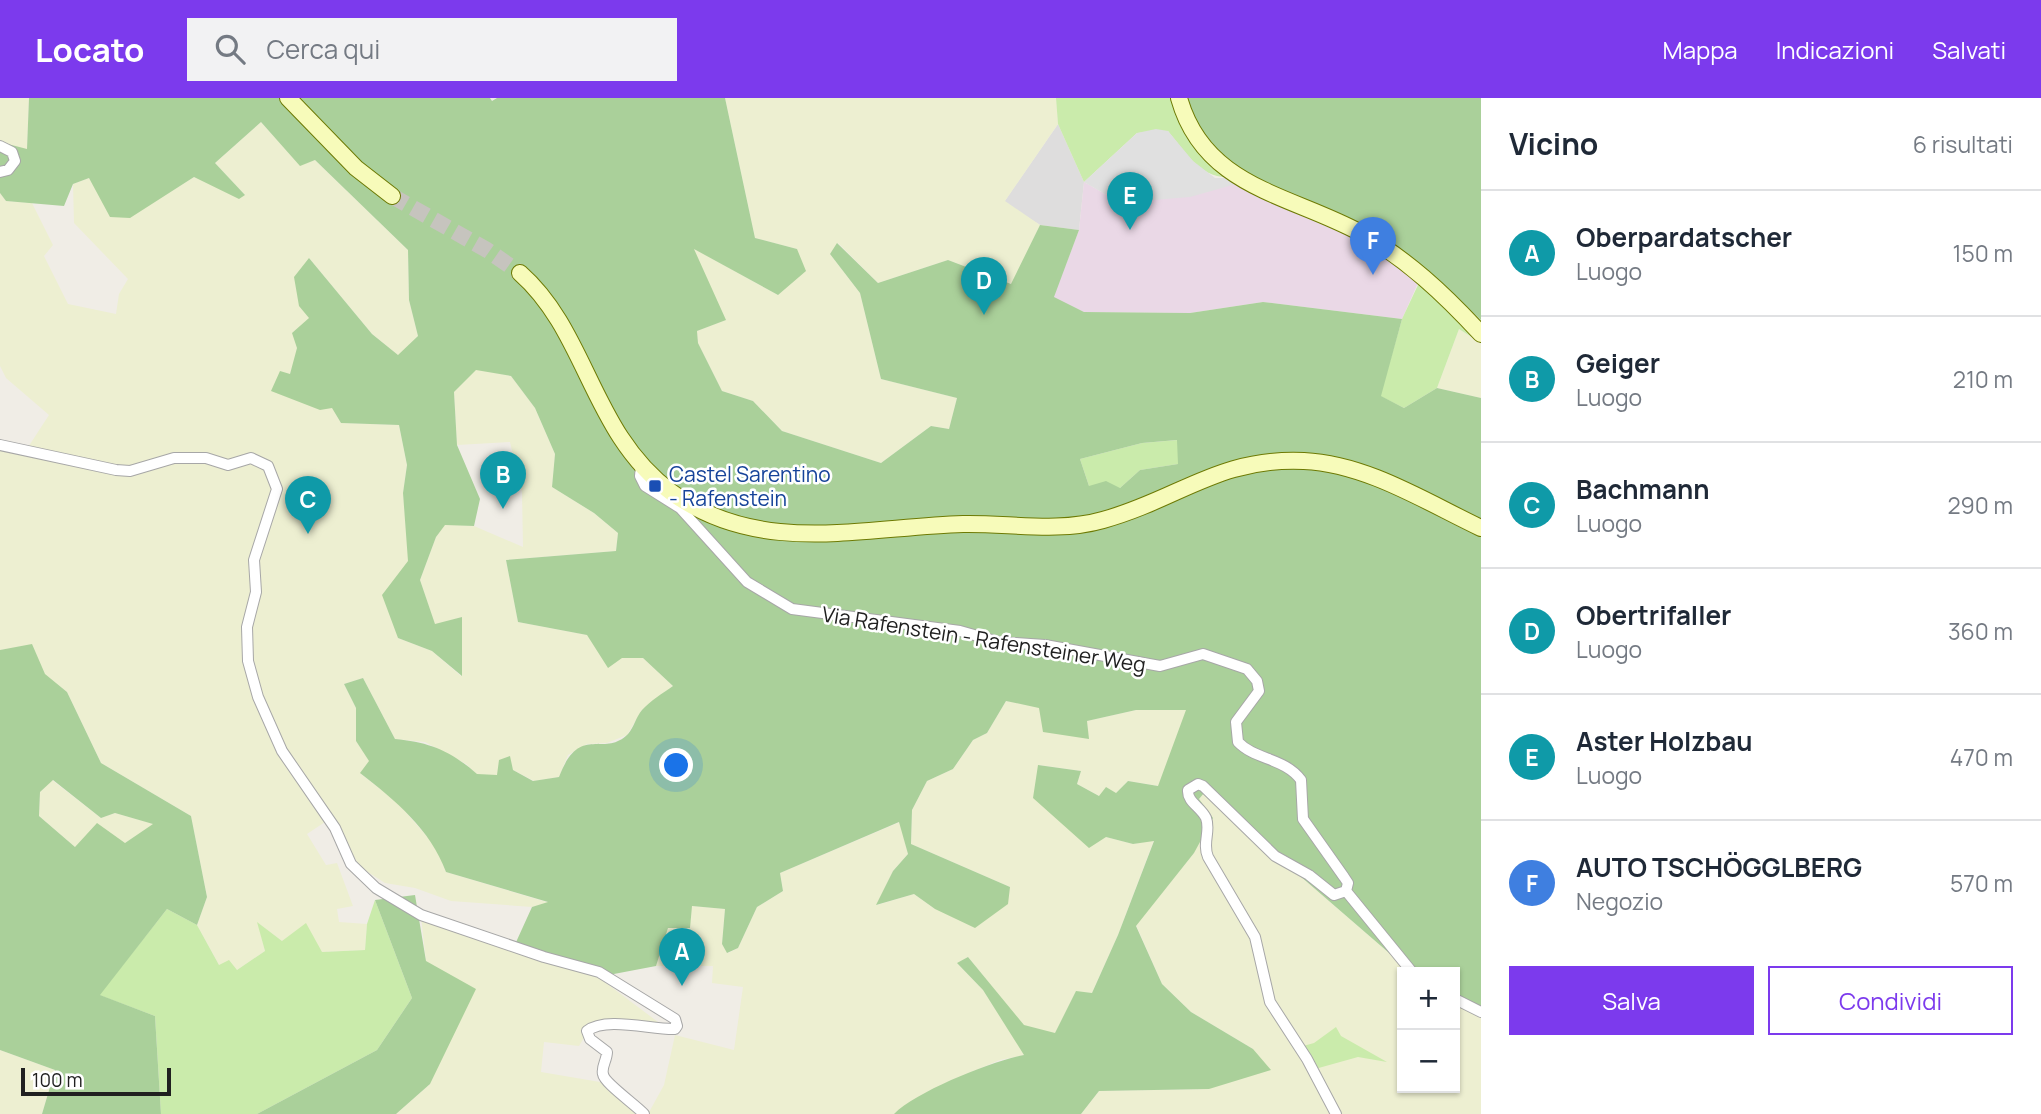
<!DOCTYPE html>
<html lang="it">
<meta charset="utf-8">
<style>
:root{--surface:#fff;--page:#f2f2f3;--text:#1f2937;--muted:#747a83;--line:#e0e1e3;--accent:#7c3aed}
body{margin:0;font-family:Manrope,sans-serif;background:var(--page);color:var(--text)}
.controls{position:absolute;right:21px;bottom:21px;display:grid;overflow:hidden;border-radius:0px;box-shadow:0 2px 5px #0004}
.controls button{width:63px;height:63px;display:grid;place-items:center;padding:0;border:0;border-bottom:2px solid var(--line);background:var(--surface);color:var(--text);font:35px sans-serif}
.scale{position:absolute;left:21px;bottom:18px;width:150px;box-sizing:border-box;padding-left:7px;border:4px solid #202020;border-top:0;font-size:19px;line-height:24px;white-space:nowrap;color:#202020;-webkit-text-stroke:5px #fff;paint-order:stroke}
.you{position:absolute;left:677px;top:668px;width:24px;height:24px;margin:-18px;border:5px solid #fff;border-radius:50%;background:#1a73e8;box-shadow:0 0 0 10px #1a73e833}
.badge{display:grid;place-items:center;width:46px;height:46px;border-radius:50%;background:var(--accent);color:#fff;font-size:23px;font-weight:700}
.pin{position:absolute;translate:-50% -58px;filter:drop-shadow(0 2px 4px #0008)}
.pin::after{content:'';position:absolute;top:37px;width:24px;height:21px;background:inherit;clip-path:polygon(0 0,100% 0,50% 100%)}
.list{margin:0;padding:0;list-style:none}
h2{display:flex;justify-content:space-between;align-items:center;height:91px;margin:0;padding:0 28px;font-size:30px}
h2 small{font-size:23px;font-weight:400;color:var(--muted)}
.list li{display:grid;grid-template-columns:46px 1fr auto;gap:21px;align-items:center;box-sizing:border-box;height:126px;padding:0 28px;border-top:2px solid var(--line)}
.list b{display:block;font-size:26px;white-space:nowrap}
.list p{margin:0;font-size:23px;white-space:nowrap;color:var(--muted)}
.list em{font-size:23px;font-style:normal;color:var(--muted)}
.actions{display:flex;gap:14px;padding:21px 28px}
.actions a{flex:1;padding:16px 0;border:2px solid var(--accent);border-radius:0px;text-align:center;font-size:24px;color:var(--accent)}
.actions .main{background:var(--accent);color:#fff}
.icon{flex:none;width:38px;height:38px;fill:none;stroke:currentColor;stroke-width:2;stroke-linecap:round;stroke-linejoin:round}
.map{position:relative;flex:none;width:1481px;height:1016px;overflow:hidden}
header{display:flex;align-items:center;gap:42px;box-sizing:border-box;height:98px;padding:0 35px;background:var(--accent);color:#fff}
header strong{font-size:33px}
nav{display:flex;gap:38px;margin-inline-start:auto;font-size:24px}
.search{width:490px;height:63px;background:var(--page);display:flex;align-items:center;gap:18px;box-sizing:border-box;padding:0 24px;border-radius:0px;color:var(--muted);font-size:26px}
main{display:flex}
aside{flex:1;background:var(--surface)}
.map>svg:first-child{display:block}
.residential{fill:#dedddd}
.industrial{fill:#ead8e6}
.farmland{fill:#edefd1}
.grass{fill:#caebab}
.forest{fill:#aad09a;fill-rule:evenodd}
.parking{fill:#e0e0e0}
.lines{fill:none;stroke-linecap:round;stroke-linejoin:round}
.secondary-tunnel{stroke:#c6c4be;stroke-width:16;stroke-dasharray:16 8;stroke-linecap:butt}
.minor-casing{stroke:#a7a7a7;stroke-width:12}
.secondary-casing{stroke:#6d7a03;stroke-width:18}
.minor{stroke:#fff;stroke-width:10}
.secondary{stroke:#f7fbba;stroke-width:16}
.transit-dot{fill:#1a4fb4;stroke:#fff;stroke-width:2.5}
.labels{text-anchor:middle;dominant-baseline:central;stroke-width:5;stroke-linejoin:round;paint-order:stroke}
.transit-label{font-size:21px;fill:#164399;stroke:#fff;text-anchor:start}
.street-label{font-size:21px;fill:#202020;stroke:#fff}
</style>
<header>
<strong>Locato</strong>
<div class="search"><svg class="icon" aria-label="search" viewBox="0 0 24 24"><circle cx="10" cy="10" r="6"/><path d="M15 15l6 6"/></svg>Cerca qui</div>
<nav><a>Mappa</a><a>Indicazioni</a><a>Salvati</a></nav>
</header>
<main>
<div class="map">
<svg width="1481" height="1016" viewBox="0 0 1481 1016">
<rect width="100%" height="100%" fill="#f0ede6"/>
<path class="residential" d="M1058,26L1084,84L1079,132L1040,127L1004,104Z"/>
<path class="industrial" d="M1084,84L1105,96L1129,101L1243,84L1322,116L1422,176L1402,221L1263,204L1190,215L1084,214L1053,200L1079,132Z"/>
<path class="farmland" d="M0,0H29L27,52L0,44Z
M725,0H1056L1058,26L1005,103L1040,127L1012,186L948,162L878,185L838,145L830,156L860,195L881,281L957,300L949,331L931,328L881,365L782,333L753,303L722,293L698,245L697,233L725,222L693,150L778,197L797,151L755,140Z
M261,24L300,67L315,62L408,152L409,202L418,238L399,258L372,236L309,160L310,220L290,276L332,309L341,325L399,327L407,367L403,395L409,463L398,540L432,553L461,578L462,519L435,527L420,482L436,439L445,426L474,428L523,449L522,395L510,344L457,347L454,294L476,271L511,278L535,310L555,356L552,389L594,415L618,435L616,453L506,462L518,524L587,537L622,560H643L673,588L642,612L627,637L607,645L587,646L568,657L559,679L534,683L513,672L498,677H477L466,666L425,644L395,641L363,580L344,586L356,610V643L370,663L361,676L397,704L437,750L446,774L550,805L532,809L451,803L415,790L385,785L360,769L331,720L307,736L326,767L337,765L353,808L337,811L339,824L367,826L365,852L322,854L282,843L258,825L265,853L237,872L219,867L197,827L207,799L191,718L101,665L67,594L45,577L32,547L0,552V349L23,357L49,317L6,280L0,268V95L6,103L32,105L53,147L44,158L68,206L116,216L119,196L128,181L74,125L73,86L89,80L130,119L194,79L245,97L215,65Z
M1459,231L1481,245V300L1437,290Z
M1006,603L1039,609L1088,640L1087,623L1136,612H1187L1159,688L1128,683L1116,695L1099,698L1077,686L1081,673L1039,667L1106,739L1133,746L1154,742L1118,837L1092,895L1076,894L1055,936L1024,928L968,859L958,866L983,892L1025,957L1000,962L964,977L894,1016H648L664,987L675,937L734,952L743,889L712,885L713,868H656L668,830L692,808L725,811L722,846L728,855L738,850L757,809L783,793L780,775L900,724L908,756L893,773L877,807L914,796L935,811L1010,789L911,746L912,712L927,683L953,671L973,642L987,635Z
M52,682L101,720L115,715L154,726L125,745L75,749L39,718L40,694Z
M1204,695L1403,867L1416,874H1402V990H1455V895L1481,909V1016H1081L1099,993L1209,991L1253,951L1191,914L1162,886L1136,827L1194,755L1199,701Z
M421,819L512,853L598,879L658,924L593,925L579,948L544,944L541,974L600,984L638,1016H396L430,986L426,863Z
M0,952L55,972L42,1016H0Z"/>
<path class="grass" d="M1056,0H1186L1237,80C1200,81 1190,60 1168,33L1137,35L1084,84L1058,26Z
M1425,172L1481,222V245L1459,231L1437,290L1404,310L1380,298L1402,221Z
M1178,342V366L1140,372L1120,390L1089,388L1080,361L1142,345Z
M375,802L412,900L377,952L257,1016H161L155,918L99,897L167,811L197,827L219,867L229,862L237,872L265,853L257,824L282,843L306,825L322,854L365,852L367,826Z
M1336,929L1341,938L1387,964L1358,959L1315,971L1296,950L1314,945Z"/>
<path class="forest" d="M29,0H490L492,3L497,0H725L755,140L797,151L806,173L778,197L694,151L726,222L697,233L698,245L722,293L753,303L782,333L881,365L931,328L949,331L957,300L881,281L860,195L830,156L837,145L878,185L948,162L1011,186L1040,127L1079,132L1054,199L1084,214L1190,215L1263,204L1402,221L1381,298L1404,310L1437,290L1481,300V909L1455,895V874H1416L1403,867L1204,695L1199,701L1213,720L1194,755L1136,828L1162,886L1191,914L1253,951L1271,972L1209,991L1099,993L1081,1016H894C917,993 992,963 1024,957L983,892L957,865L968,859L1024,927L1055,935L1076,893L1092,895L1118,837L1154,743L1133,746L1106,739L1089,750L1033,700L1038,667L1081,673L1077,686L1099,698L1106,689L1116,695L1128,683L1158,688L1186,612H1136L1087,623L1089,641L1043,634L1039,610L1006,603L987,635L973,642L953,671L927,683L912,712L911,746L1010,789L1008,806L975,830L935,811L914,796L876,807L893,773L908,756L899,724L780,775L783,793L757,809L738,850L727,855L722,846L725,811L692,808L690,830H668L656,868L598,879L512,853L532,809L548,804L446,774C430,731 396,703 360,675L369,663L356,643V610L344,586L363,580L395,641C429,644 451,653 477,676L497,677L499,662L510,658L513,672L533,683L559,679C580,624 603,661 628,636C634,629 636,619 642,612C650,603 663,595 673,588L643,560H622L608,570L587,537L518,524L506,462L616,453L618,435L594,415L552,389L555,356L535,310L511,278L476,272L454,294L457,347L480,401L474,428L445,427L436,439L420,482L435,526L462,519V578L432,553L398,540L382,497L408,463L403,395L407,367L399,327L341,325L332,310L320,312L271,293L280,273L290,276L297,250L292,235L309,220L299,208L294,179L309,160L372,236L398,257L418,238L409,202L408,152L315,62L300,68L261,24L215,65L245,97L239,101L194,79L130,120L110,119L89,80L73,86L64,108L6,103L0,95V44L27,51ZM1177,342L1178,366L1140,372L1120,390L1106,383L1089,388L1080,361L1142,345Z
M1186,0H1481V222L1425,172L1242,77L1203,39Z
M32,546L45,576L67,594L101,665L191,718L207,799L197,827L167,811L100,897L155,918L161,1016H42L55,972L0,952V552ZM53,682L101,720L115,715L153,726L125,745L97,725L75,749L39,718L40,694Z
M415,797L426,863L476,891L430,986L396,1016H257L377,952L412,900L375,802Z"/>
<path class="parking" d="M1156,31L1168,33L1193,63L1215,80H1237L1243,84L1190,99L1153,102L1105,96L1084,84L1137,35Z"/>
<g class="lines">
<path class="secondary-tunnel" d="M392,98L487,152L520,175"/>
<g class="minor-casing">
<path id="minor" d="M0,48L12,54L15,63L8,72L0,74
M0,347L116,372L130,373L174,360H206L228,367L251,360L268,368L277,391L254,462L256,494L247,529L248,563L258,599L282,653L335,730L351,766L376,790L421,817L544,859L599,874L675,921L677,928L675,931C652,932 606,918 587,933L590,941L607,954C607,962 601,969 603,976C604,985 636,1007 644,1016
M641,368L640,378L645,388L680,410L747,484L792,511L960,533L999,544L1045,547L1160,568L1203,556L1247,571L1257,583L1259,593L1236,624L1238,644C1255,662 1285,660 1301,682L1303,721L1344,779L1348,785L1346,793
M1346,793L1412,874
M1455,901L1481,914
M1336,1016L1307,961L1270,904L1255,839L1208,759C1202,745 1211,733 1206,720C1201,709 1187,704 1188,692L1198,686L1203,688L1275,758L1309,777L1334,797L1346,793"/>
</g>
<g class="secondary-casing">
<path id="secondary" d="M288,0L356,70L392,98
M1179,0C1204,89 1288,96 1359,134C1407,161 1444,196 1481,236
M520,175C588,235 591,335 671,394C759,459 863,429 963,426C1009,425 1058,435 1103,422C1179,401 1219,359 1304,363C1367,366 1426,404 1481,430"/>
</g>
<use href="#minor" class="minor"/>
<use href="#secondary" class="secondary"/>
</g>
<rect class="transit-dot" x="648" y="381" width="14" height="14" rx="3.5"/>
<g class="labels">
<g class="transit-label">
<text x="669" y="376">Castel Sarentino<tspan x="669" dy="24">- Rafenstein</tspan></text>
</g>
<g class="street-label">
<text transform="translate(984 541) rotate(9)">Via Rafenstein - Rafensteiner Weg</text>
</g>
</g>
</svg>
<div class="controls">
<button>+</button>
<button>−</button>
</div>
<div class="scale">100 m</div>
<div class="you"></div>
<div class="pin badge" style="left:682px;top:888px;background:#0f9aa8">A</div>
<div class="pin badge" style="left:503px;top:411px;background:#0f9aa8">B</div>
<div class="pin badge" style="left:308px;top:436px;background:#0f9aa8">C</div>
<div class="pin badge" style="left:984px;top:217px;background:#0f9aa8">D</div>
<div class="pin badge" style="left:1130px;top:132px;background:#0f9aa8">E</div>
<div class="pin badge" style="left:1373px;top:177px;background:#3f7fe0">F</div>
</div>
<aside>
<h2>Vicino<small>6 risultati</small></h2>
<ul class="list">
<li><span class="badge" style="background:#0f9aa8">A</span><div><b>Oberpardatscher</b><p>Luogo</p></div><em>150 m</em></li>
<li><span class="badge" style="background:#0f9aa8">B</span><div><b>Geiger</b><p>Luogo</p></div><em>210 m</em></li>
<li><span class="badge" style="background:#0f9aa8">C</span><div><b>Bachmann</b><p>Luogo</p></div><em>290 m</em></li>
<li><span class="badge" style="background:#0f9aa8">D</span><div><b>Obertrifaller</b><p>Luogo</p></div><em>360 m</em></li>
<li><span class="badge" style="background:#0f9aa8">E</span><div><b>Aster Holzbau</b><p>Luogo</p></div><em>470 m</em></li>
<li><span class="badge" style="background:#3f7fe0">F</span><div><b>AUTO TSCHÖGGLBERG</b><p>Negozio</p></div><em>570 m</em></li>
</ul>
<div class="actions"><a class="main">Salva</a><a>Condividi</a></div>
</aside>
</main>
